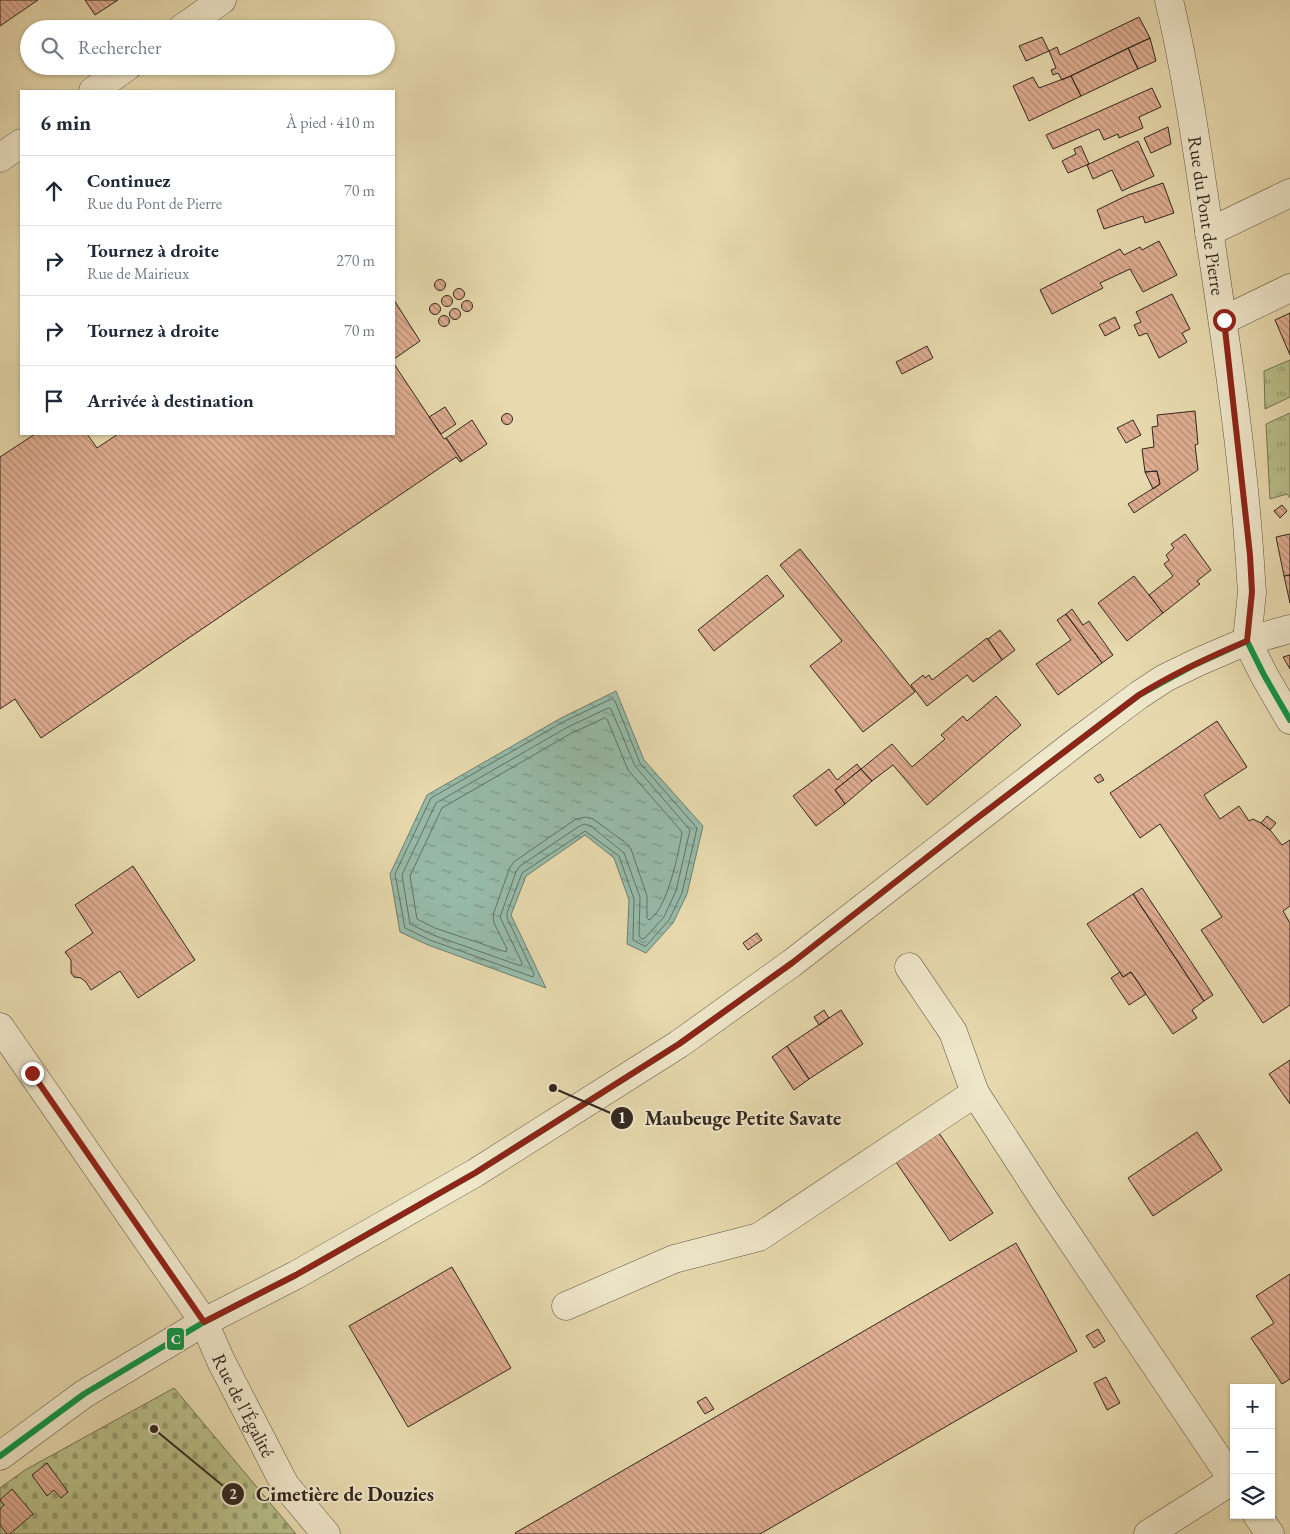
<!DOCTYPE html>
<html lang="fr">
<meta charset="utf-8">
<style>
:root{--surface:#fff;--page:#f2f2f3;--text:#1f2937;--muted:#747a83;--line:#e0e1e3}
body{margin:0;font-family:"EB Garamond",serif;background:var(--page);color:var(--text)}
.controls{position:absolute;right:15px;bottom:15px;display:grid;overflow:hidden;border-radius:0px;box-shadow:0 1px 4px #0004}
.controls button{width:45px;height:45px;display:grid;place-items:center;padding:0;border:0;border-bottom:1px solid var(--line);background:var(--surface);color:var(--text);font:25px sans-serif}
.stop{position:absolute;width:15px;height:15px;margin:-11px;border:4px solid #8f2418;border-radius:50%;background:#fff}
.stop.end{background:#8f2418;border-color:#fff;box-shadow:0 1px 5px #0008}
.list{margin:0;padding:0;list-style:none}
h2{display:flex;justify-content:space-between;align-items:center;height:65px;margin:0;padding:0 20px;font-size:21px}
h2 small{font-size:16px;font-weight:400;color:var(--muted)}
.list li{display:grid;grid-template-columns:32px 1fr auto;gap:15px;align-items:center;box-sizing:border-box;height:70px;padding:0 20px;border-top:1px solid var(--line)}
.list b{display:block;font-size:19px;white-space:nowrap}
.list p{margin:0;font-size:16px;white-space:nowrap;color:var(--muted)}
.list em{font-size:16px;font-style:normal;color:var(--muted)}
.icon{flex:none;width:28px;height:28px;fill:none;stroke:currentColor;stroke-width:2;stroke-linecap:round;stroke-linejoin:round}
.map{position:relative;flex:none;width:1290px;height:1534px;overflow:hidden}
.search{position:absolute;background:var(--surface);box-shadow:0 1px 4px #0004;left:20px;top:20px;width:375px;height:55px;display:flex;align-items:center;gap:12px;box-sizing:border-box;padding:0 18px;border-radius:28px;color:var(--muted);font-size:19px}
.panel{position:absolute;background:var(--surface);box-shadow:0 1px 4px #0004;left:20px;top:90px;width:375px;height:345px;border-radius:0px}
.map>svg:first-child{display:block}
.grass{fill:url(#grass-tufts);stroke:#757454}
.cemetery{fill:url(#cemetery-stones);stroke:#757454}
.water{fill:url(#water-ripples);stroke:#6f8072}
.lines{fill:none;stroke-linecap:round;stroke-linejoin:round}
.shore{stroke:#647264;stroke-width:1}
.building{fill:url(#building-back-hatch);stroke:#32281f}
.minor-casing{stroke:#5f5443;stroke-width:29}
.minor{stroke:#efe7ca;stroke-width:28}
.bus-1-casing{stroke:#efe7ca;stroke-width:10}
.bus-1{stroke:#0f9546;stroke-width:6}
.route{stroke:#8f2418;stroke-width:6}
.labels{text-anchor:middle;dominant-baseline:central;stroke-width:4;stroke-linejoin:round;paint-order:stroke}
.street-label{font-size:19px;fill:#32281f;stroke:#efe7ca}
.leader{fill:none;stroke:#32281f;stroke-width:2}
.callout-dot{fill:#32281f;stroke:#efe7ca;stroke-width:2}
.mark-label{font-size:15px;text-anchor:middle;font-weight:bold;fill:#fff}
.callout-label{font-size:20px;text-anchor:middle;font-weight:bold;fill:#32281f;stroke:#efe7ca;stroke-width:4;stroke-linejoin:round;paint-order:stroke}
.line-badge{stroke:#efe7ca;stroke-width:2}
.badge-label{font-size:14px;text-anchor:middle;font-weight:bold;fill:#fff}
</style>
<div class="map">
<svg width="1290" height="1534" viewBox="0 0 1290 1534">
<defs>
<pattern id="grass-tufts" width="24" height="20" patternUnits="userSpaceOnUse" patternTransform="scale(1.25)"><rect width="24" height="20" fill="#b8bf89"/><path d="M3 7l-1-3M5 7V3M7 7l1-3M15 17l-1-3M17 17v-4M19 17l1-3" fill="none" stroke="#969b6f"/></pattern>
<pattern id="cemetery-stones" width="16" height="16" patternUnits="userSpaceOnUse" patternTransform="scale(1.25)"><rect width="16" height="16" fill="#b8bf89"/><path d="M2 7V4a2 2 0 0 1 4 0v3zM10 15v-3a2 2 0 0 1 4 0v3z" fill="#969b6f"/></pattern>
<pattern id="water-ripples" width="26" height="14" patternUnits="userSpaceOnUse" patternTransform="scale(1.25)"><rect width="26" height="14" fill="#97bba9"/><path d="M2 4q2-2 4 0t4 0M15 11q2-2 4 0t4 0" fill="none" stroke="#7c9889"/></pattern>
<pattern id="building-back-hatch" width="6" height="6" patternUnits="userSpaceOnUse" patternTransform="scale(1.25)"><rect width="6" height="6" fill="#dfad91"/><path d="M-1 5l2 2M0 0l6 6M5-1l2 2" fill="none" stroke="#b58d76"/></pattern>
</defs>
<rect width="100%" height="100%" fill="#e7daae"/>
<filter id="stains"><feTurbulence type="fractalNoise" baseFrequency=".004" numOctaves="4"/><feColorMatrix values="0 0 0 0 .2 0 0 0 0 .09 0 0 0 0 .02 0 0 0 .5 -.17"/></filter>
<radialGradient id="worn" r=".72"><stop offset=".6" stop-color="#630" stop-opacity="0"/><stop offset="1" stop-color="#630" stop-opacity=".3"/></radialGradient>
<path class="grass" d="M1290,360V397L1265,409L1264,371Z
M1290,413V498L1287,494L1270,499L1266,424Z"/>
<path class="cemetery" d="M174,1388L296,1534H0V1488L25,1470Z"/>
<path class="water" d="M616,691L644,760L703,826L687,894L673,923L646,953L627,944L629,900L614,858L585,835L526,876L511,915L546,988L428,945L400,932L390,874L427,795L561,718Z"/>
<g class="lines">
<path class="shore" d="M612,699L615,701L640,763L697,828L682,893L669,920L646,946H644L633,940L634,899L619,856L585,831L522,873L507,913V918L534,974L533,977L430,940L405,928L395,874L431,798L563,722Z
M609,708L611,709L635,766L690,830L676,891L664,917L645,938L642,939L639,936L640,897L624,853L591,826L584,824L578,827L520,866L516,872L500,917L522,963L521,966L433,935L410,924L402,875L436,803L566,728Z
M605,718L607,719L628,770L682,832C679,852 667,910 649,920L647,918V896L631,849L626,843L593,819L586,817L576,819L515,861L510,867L493,915L494,923L507,949L506,952L435,928L417,919L410,876L442,808L570,734Z"/>
</g>
<path class="building" d="M0,0H38L0,26Z
M85,0H118L95,15Z
M1139,17L1150,38L1062,80L1058,73L1053,75L1051,70L1056,68L1049,51L1057,47L1060,55Z
M1042,37L1049,51L1026,61L1019,46Z
M1150,38L1156,61L1138,69L1128,48Z
M1128,48L1138,69L1081,96L1071,76Z
M1071,76L1081,96L1029,121L1013,86L1033,77L1039,88Z
M1152,88L1161,107L1139,117L1143,128L1119,138L1118,134L1104,140L1099,129L1053,149L1046,135Z
M1168,127L1171,144L1151,153L1144,138Z
M1138,141L1154,176L1122,191L1112,170L1093,179L1087,165Z
M1081,146L1089,164L1068,173L1062,161L1076,154L1074,149Z
M1163,183L1174,213L1145,223L1143,216L1104,229L1097,210L1128,195Z
M1159,241L1177,275L1143,292L1130,269L1100,283L1103,288L1052,314L1040,290L1120,249L1124,255L1140,247L1142,250Z
M434.5 285a5.5 5.5 0 1 1 11 0a5.5 5.5 0 1 1-11 0Z
M453.5 294a5.5 5.5 0 1 1 11 0a5.5 5.5 0 1 1-11 0Z
M1172,294L1190,329L1182,333L1187,342L1159,358L1147,333L1139,336L1134,325L1141,322L1136,312Z
M441.5 301a5.5 5.5 0 1 1 11 0a5.5 5.5 0 1 1-11 0Z
M394,300L420,341L394,359Z
M461.5 306a5.5 5.5 0 1 1 11 0a5.5 5.5 0 1 1-11 0Z
M429.5 309a5.5 5.5 0 1 1 11 0a5.5 5.5 0 1 1-11 0Z
M449.5 314a5.5 5.5 0 1 1 11 0a5.5 5.5 0 1 1-11 0Z
M1290,313V355L1275,320Z
M438.5 321a5.5 5.5 0 1 1 11 0a5.5 5.5 0 1 1-11 0Z
M1115,317L1120,328L1105,336L1099,325Z
M927,346L933,358L902,374L896,362Z
M394,364L444,439L446,438L462,461L460,462L456,457L41,738L15,699L0,709V457L35,434H87L97,448L118,434H394Z
M445,407L456,424L441,434L429,417Z
M1195,411L1198,444L1195,445L1198,470L1134,513L1128,504L1160,484L1157,471L1145,472L1142,449L1154,447L1152,427L1158,426L1157,415Z
M501.5 419a5.5 5.5 0 1 1 11 0a5.5 5.5 0 1 1-11 0Z
M472,420L487,444L462,461L446,438Z
M1133,420L1141,435L1126,443L1117,428Z
M1157,471L1160,484L1153,489L1145,472Z
M1282,505L1287,511L1280,518L1274,511Z
M1185,534L1211,570L1197,581L1200,584L1163,613L1149,595L1173,576L1164,564L1169,560L1166,555L1174,548L1171,544Z
M1290,534V575L1284,576L1276,537Z
M800,549L915,692L863,732L810,666L842,641L780,565Z
M767,575L784,596L714,651L698,630Z
M1290,575V603L1284,576Z
M1134,576L1163,613L1127,641L1098,603Z
M1072,609L1083,625L1089,621L1113,655L1102,663L1066,614Z
M1066,614L1102,663L1058,695L1036,664L1071,640L1057,620Z
M1000,630L1015,650L1002,660L988,639Z
M987,638L1002,660L973,682L967,675L927,706L911,685L923,675L925,678L929,675L932,680Z
M1290,655V669L1283,657Z
M996,696L1021,725L927,805L893,765L872,781L861,769L892,744L912,767L945,739L941,735L963,716L967,721Z
M1217,721L1247,767L1204,795L1220,819L1239,806L1249,821L1253,819L1261,823L1270,830L1282,845L1290,840V906L1283,911L1290,923V1005L1263,1023L1201,930L1222,917L1160,824L1140,838L1110,793Z
M857,764L861,769L835,790L845,804L816,826L793,796L829,769L837,780Z
M861,769L872,781L845,804L835,790Z
M1100,774L1104,780L1098,783L1094,778Z
M1267,816L1276,823L1270,830L1261,823Z
M133,866L195,960L138,998L120,971L91,990L86,982L81,978L74,977L71,973V960L65,952L93,933L75,905Z
M1142,888L1213,995L1204,1001L1133,894Z
M1133,894L1204,1001L1192,1010L1197,1018L1173,1034L1131,972L1123,977L1087,924Z
M757,933L762,940L748,950L743,943Z
M1120,972L1123,977L1131,972L1146,994L1129,1005L1111,978Z
M824,1010L829,1018L819,1025L814,1017Z
M841,1010L863,1044L809,1079L787,1046Z
M787,1046L809,1079L794,1090L772,1057Z
M1290,1060V1104L1269,1074Z
M937,1130L993,1213L950,1241L894,1159Z
M1197,1132L1222,1170L1153,1216L1128,1178Z
M1016,1243L1077,1351L760,1534H516L515,1533Z
M452,1267L511,1368L408,1427L349,1326Z
M1290,1274V1379L1282,1384L1251,1338L1274,1323L1256,1296Z
M1098,1329L1105,1341L1094,1348L1086,1336Z
M1106,1377L1120,1403L1107,1410L1094,1383Z
M706,1397L714,1409L705,1414L697,1402Z
M47,1463L68,1492L61,1498L54,1490L47,1496L32,1475Z
M12,1489L33,1514L10,1534H7L0,1525V1509L4,1505L0,1500Z"/>
<g class="lines">
<g class="minor-casing">
<g id="minor">
<path id="s1" d="M1169,0C1189,84 1200,171 1213,257C1229,363 1245,471 1251,579L1252,592L1247,641L1264,675L1290,720"/>
<path d="M181,29L222,0"/>
<path d="M93,91L128,66"/>
<path d="M0,158L21,143"/>
<path d="M1209,232L1290,193"/>
<path d="M1224,320L1290,288"/>
<path d="M909,967L953,1032L975,1093L1045,1201L1234,1482"/>
<path id="s2" d="M0,1027L204,1322L221,1361L285,1485L326,1534"/>
<path d="M566,1306L674,1259L759,1237L975,1093"/>
<path d="M0,1456L84,1394L204,1322L296,1275L475,1173L679,1044L792,963L1075,743L1139,695L1165,678L1198,662L1247,641L1290,629"/>
<path d="M1257,1515L1270,1534"/>
<path d="M1148,1534L1233,1480"/>
</g>
</g>
<use href="#minor" class="minor"/>
<g class="bus-1-casing">
<path id="bus-1" d="M1247,641L1264,675L1290,720
M0,1456L84,1394L204,1322L296,1275L475,1173L679,1044L792,963L972,822L1139,695L1192,666L1247,641"/>
</g>
<use href="#bus-1" class="bus-1"/>
</g>
<g class="lines">
<path class="route" d="M32,1073L204,1322L296,1275L475,1173L679,1044L792,963L972,822L1139,695C1174,673 1209,657 1247,641L1252,592L1250,555L1224,320"/>
</g>
<g class="labels">
<g class="street-label">
<text stroke="none"><textPath href="#s1" startOffset="219">Rue du Pont de Pierre</textPath></text>
<text stroke="none"><textPath href="#s2" startOffset="451">Rue de l'Égalité</textPath></text>
</g>
</g>
<path class="leader" d="M553 1088L622 1118M154 1429L233 1494"/>
<g class="callout-dot">
<circle cx="553" cy="1088" r="5"/>
<circle cx="154" cy="1429" r="5"/>
<circle cx="622" cy="1118" r="12"/>
<circle cx="233" cy="1494" r="12"/>
</g>
<g class="mark-label">
<text x="622" y="1123">1</text>
<text x="233" y="1499">2</text>
</g>
<g class="callout-label">
<text x="743" y="1125">Maubeuge Petite Savate</text>
<text x="345" y="1501">Cimetière de Douzies</text>
</g>
<rect class="line-badge" x="166" y="1327" width="19" height="24" rx="5" fill="#0f9546"/>
<g class="badge-label">
<text x="176" y="1344">C</text>
</g>
<rect width="100%" height="100%" filter="url(#stains)"/>
<rect width="100%" height="100%" fill="url(#worn)"/>
</svg>
<div class="controls">
<button>+</button>
<button>−</button>
<button><svg class="icon" aria-label="layers" viewBox="0 0 24 24"><path d="M12 4l9 5-9 5-9-5zM3 14l9 5 9-5"/></svg></button>
</div>
<div class="stop" style="left:1224px;top:320px"></div>
<div class="stop end" style="left:32px;top:1073px"></div>
<div class="search"><svg class="icon" aria-label="search" viewBox="0 0 24 24"><circle cx="10" cy="10" r="6"/><path d="M15 15l6 6"/></svg>Rechercher</div>
<section class="panel">
<h2>6 min<small>À pied · 410 m</small></h2>
<ul class="list">
<li><svg class="icon" aria-label="ahead" viewBox="0 0 24 24"><path d="M12 20V5M6 11l6-6 6 6"/></svg><div><b>Continuez</b><p>Rue du Pont de Pierre</p></div><em>70 m</em></li>
<li><svg class="icon" aria-label="right" viewBox="0 0 24 24"><path d="M7 20v-9h11M14 6l5 5-5 5"/></svg><div><b>Tournez à droite</b><p>Rue de Mairieux</p></div><em>270 m</em></li>
<li><svg class="icon" aria-label="right" viewBox="0 0 24 24"><path d="M7 20v-9h11M14 6l5 5-5 5"/></svg><div><b>Tournez à droite</b></div><em>70 m</em></li>
<li><svg class="icon" aria-label="arrive" viewBox="0 0 24 24"><path d="M6 21V4h12l-3 4 3 4H6"/></svg><div><b>Arrivée à destination</b></div></li>
</ul>
</section>
</div>
